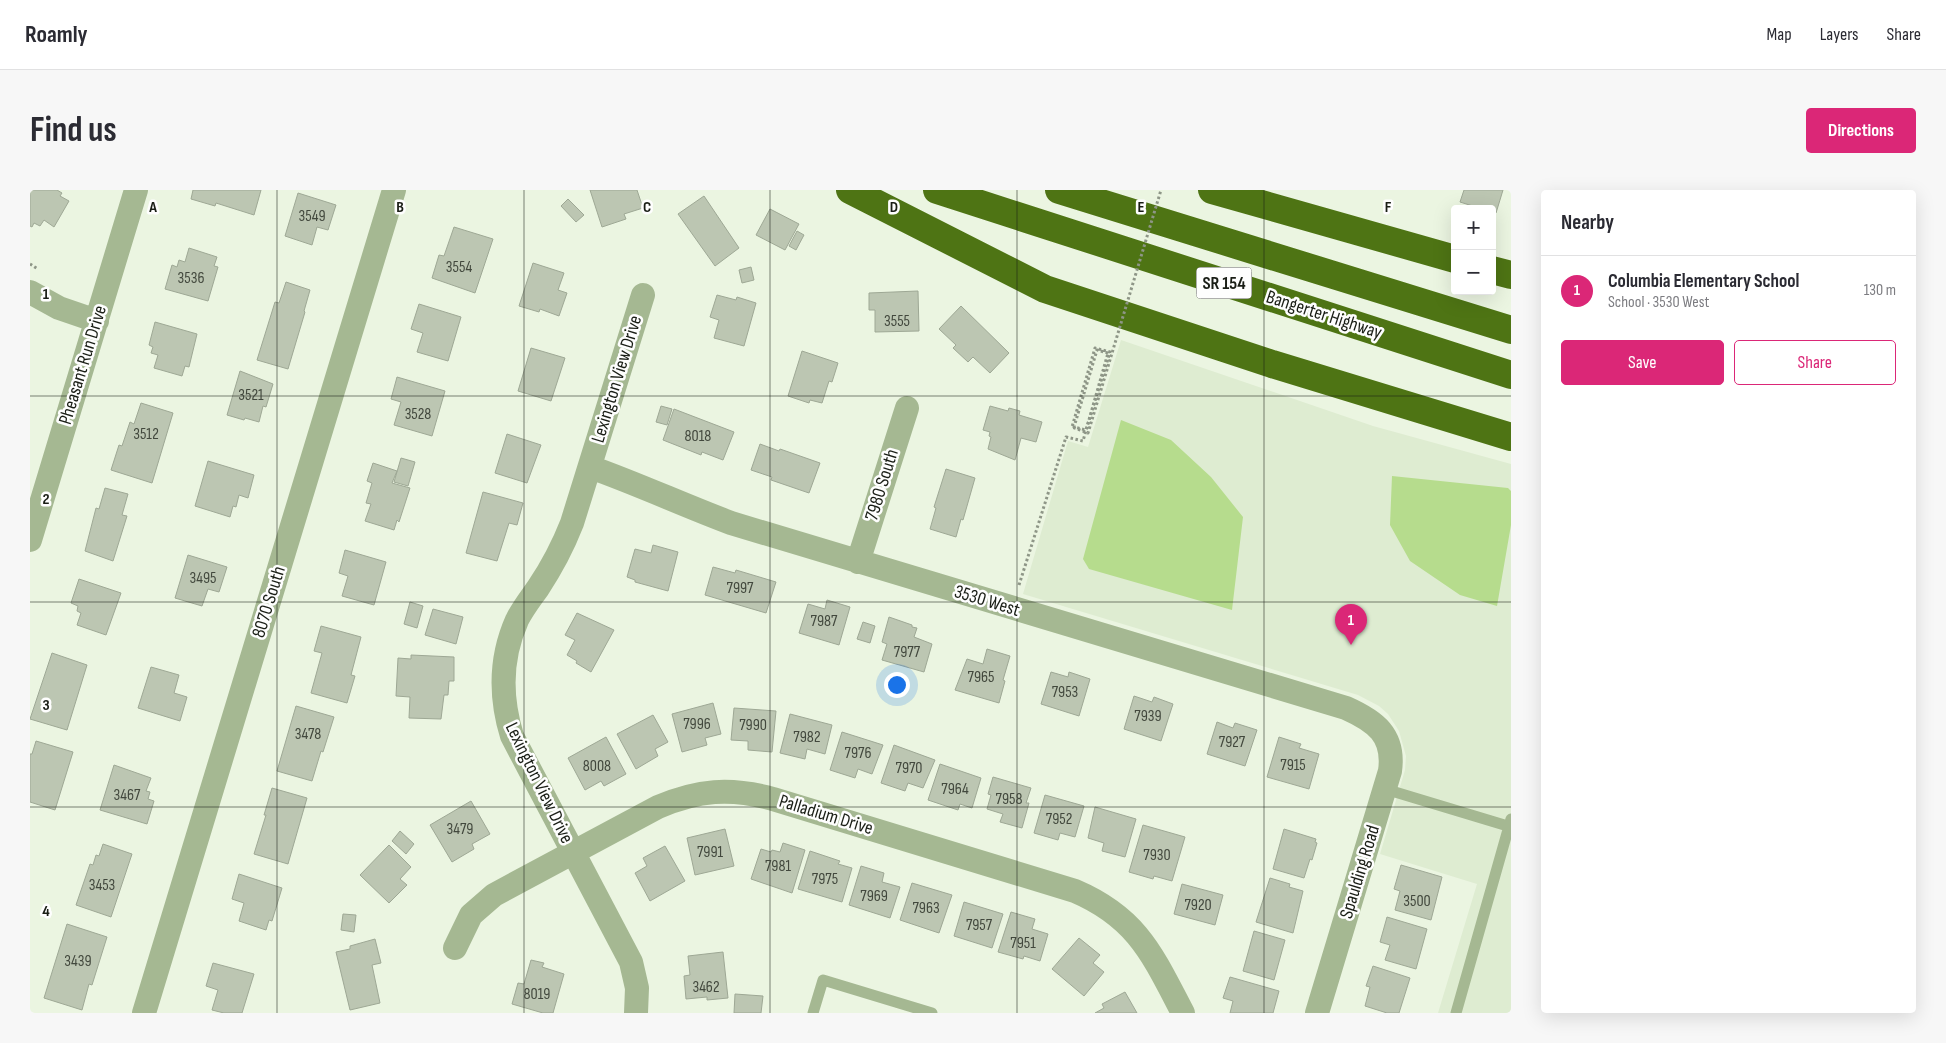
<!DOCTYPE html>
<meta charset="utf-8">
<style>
:root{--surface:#fff;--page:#f7f7f7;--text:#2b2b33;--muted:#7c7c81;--line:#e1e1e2;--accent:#db2777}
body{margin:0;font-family:"Sofia Sans Condensed",sans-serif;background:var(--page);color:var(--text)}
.controls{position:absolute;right:15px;top:15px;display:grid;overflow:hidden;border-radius:5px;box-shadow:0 5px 20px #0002}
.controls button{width:45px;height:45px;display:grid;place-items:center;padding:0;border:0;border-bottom:1px solid var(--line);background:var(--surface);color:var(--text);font:25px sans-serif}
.you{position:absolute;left:866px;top:494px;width:18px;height:18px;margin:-12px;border:4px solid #fff;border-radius:50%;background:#1a73e8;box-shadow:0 0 0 8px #1a73e833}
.badge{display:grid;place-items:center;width:32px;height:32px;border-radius:50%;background:var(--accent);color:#fff;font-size:16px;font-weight:700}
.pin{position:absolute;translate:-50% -41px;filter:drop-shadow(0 1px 2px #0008)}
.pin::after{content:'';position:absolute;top:26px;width:18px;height:15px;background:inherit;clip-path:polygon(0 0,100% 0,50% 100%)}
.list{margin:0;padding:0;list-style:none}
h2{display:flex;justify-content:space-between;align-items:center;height:65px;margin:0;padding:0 20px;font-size:21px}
h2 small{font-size:16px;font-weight:400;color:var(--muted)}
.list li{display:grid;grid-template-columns:32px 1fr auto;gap:15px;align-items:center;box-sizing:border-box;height:70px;padding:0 20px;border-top:1px solid var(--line)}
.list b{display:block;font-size:19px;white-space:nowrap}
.list p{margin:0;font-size:16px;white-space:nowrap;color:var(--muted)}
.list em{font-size:16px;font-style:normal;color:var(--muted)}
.actions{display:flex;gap:10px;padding:15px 20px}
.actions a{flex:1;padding:11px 0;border:1px solid var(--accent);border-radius:5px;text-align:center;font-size:18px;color:var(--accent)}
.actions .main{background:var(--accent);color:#fff}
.map{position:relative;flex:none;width:1481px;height:823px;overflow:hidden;border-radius:5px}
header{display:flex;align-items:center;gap:30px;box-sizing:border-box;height:70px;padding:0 25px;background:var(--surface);border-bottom:1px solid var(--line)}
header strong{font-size:24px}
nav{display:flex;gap:28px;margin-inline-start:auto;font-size:18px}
.intro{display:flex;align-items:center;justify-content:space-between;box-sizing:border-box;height:120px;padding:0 30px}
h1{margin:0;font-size:35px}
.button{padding:12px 22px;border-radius:5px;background:var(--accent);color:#fff;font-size:18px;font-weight:700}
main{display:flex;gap:30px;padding:0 30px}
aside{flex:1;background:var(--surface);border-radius:5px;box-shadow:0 5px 20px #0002}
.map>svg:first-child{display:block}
.built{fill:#deecd1}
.green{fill:#b6dc8d}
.building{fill:#bcc6b2;stroke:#9ea895}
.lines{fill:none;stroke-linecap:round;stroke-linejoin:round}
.path{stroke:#8e9687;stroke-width:3;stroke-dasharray:2.5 2.5;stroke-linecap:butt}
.service{stroke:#a5b892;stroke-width:11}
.minor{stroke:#a5b892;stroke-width:24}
.motorway{stroke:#4e7414;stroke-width:28}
.path-bridge{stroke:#8e9687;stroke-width:3;stroke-dasharray:2.5 2.5;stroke-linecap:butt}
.grid{fill:none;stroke:#1a1e16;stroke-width:1;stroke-opacity:0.55}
.labels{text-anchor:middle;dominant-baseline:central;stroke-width:5;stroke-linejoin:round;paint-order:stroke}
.number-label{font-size:16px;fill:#42483d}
.shield{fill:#fefefe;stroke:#5e615c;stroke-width:1}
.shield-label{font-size:18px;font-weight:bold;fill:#1a1e16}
.street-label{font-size:19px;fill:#1a1e16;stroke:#fefefe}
.grid-label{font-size:16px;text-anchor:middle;font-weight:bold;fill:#1a1e16;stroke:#fefefe;stroke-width:5;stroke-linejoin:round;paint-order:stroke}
</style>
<header>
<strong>Roamly</strong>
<nav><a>Map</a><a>Layers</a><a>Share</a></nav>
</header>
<div class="intro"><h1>Find us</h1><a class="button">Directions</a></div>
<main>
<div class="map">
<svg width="1481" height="823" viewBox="0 0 1481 823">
<rect width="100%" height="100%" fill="#ebf5e1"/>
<path class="built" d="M1091,150L1343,236L1481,274V823H1408L1447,694L1350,664L1375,580L1376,566L1369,541L1358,524L1349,516L1328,505L993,404L1038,251L1058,257Z"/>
<path class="green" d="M1091,230L1141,250L1181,287L1213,327L1202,420L1059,379L1053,369Z
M1362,286L1478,298L1481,301V335L1467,416L1430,405L1380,371L1360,335Z"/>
<path class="building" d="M0,0H27L32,3L30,6L39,11L24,37L14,30L10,36L4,33L2,37L0,36Z
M163,0H231L224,25L186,13L185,16L161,9Z
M560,0H607L613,18L594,24L596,29L572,37Z
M1434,0H1473L1466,23L1462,22V19H1452L1430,12Z
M268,3L306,15L298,40L287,37L282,55L255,46Z
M674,6L709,58L685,76L648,24Z
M538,9L554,25L546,32L531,16Z
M740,19L769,34L755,60L726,45Z
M424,37L463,49L445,103L402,88L409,65L414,66Z
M767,41L774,45L766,60L759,56Z
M159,58L187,67L184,76L188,77L178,111L135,99L142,75L147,77L149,70L155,72Z
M503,73L534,83L528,100L537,103L529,126L510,119L509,122L489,116Z
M721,77L724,90L712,93L709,80Z
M256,92L280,100L274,121L275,122L258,179L227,170L245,112L249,113Z
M888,101L889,141L845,142V120H839V103Z
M687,105L706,110L707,107L726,113L714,156L684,148L689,130L680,127Z
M389,114L431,127L418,171L387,162L393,143L381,139Z
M931,116L979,163L960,183L943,167L938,172L923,158L926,155L909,139Z
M125,132L167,144L159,177L155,176L152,186L124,178L128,165L121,163L123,157L119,155Z
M501,158L535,168L521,211L488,201Z
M772,161L808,173L802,192L799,191L792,213L780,210L779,213L758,206Z
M210,181L243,194L236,217L233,216L229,232L215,228L214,230L197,225Z
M367,187L415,201L402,246L364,235L371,212L361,209Z
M111,213L143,223L122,293L81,280L89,255L92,256L100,232L104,234Z
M631,216L642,219L637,235L626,232Z
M960,216L978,221L979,218L990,221L989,225L1012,232L1006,252L991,248L985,270L958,259L961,247L959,246L960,242L953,240Z
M644,219L704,242L693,270L672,262L671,265L633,250Z
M477,244L511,255L497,293L465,283Z
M730,254L749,261L750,259L790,273L779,303L741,290L742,287L721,280Z
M371,268L385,272L378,296L364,292Z
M178,271L224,285L218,308L209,305L206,317L203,316L200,327L165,316Z
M343,273L367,281L362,293L380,298L369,332L367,330L364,340L335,331L341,314L336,313L342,293L337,291Z
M916,279L945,288L933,330L931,329L926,347L900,339L906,318L904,317Z
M75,298L98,304L92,325L97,326L83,371L55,361L66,318L69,319Z
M453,302L493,313L487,335L479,333L467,371L436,363Z
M623,355L648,362L638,401L605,392V390L597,387L605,359L621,363Z
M315,360L356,372L344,415L312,406L318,386L309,383Z
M158,365L197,377L189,402L178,399L172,416L145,408Z
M683,377L705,383L706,380L746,392L736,423L675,405Z
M49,389L91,403L76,445L47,435L51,423L47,421L48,416L41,413Z
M797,410L820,417L809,455L769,443L778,414L795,419Z
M380,412L393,416L387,438L374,434Z
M403,419L433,427L426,454L395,445Z
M547,423L584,440L561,482L546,473L547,471L537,465L545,450L535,445Z
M859,427L882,435V437L887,438L884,447L902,454L894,482L852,470L857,454L852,452Z
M833,432L845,436L840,453L827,449Z
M291,436L331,447L321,485L325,486L317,513L281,503L292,463L284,461Z
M957,459L980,466L973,490L975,491L969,513L925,500L937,469L953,474Z
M22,463L57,475L37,540L0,529Z
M381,465L424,467V491H419L418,505H414L411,529L379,528L380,507L366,506L368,468L381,469Z
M121,477L149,485L144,503L157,507L150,531L108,518Z
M1021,482L1038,487L1039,482L1060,489L1049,526L1011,514Z
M1104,506L1122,512L1124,507L1143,514L1131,551L1094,539Z
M683,513L691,544L675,548L677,555L652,562L642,524Z
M266,516L304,527L293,562L291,561L282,591L247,581Z
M704,518L746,521L742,562L718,560V551L701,550Z
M760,524L802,535L795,564L777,559L775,569L750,563Z
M623,525L638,552L625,559L628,566L606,579L587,544Z
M1187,532L1203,538L1205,533L1227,540L1215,576L1177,564Z
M812,542L853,555L842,584L828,579L825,588L800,580Z
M576,547L596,584L574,596L571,591L555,600L538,568Z
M1249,547L1271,554L1269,558L1289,564L1279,599L1237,587Z
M6,551L43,562L25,620L0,612V564H2Z
M864,555L905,570L893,598L878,593L875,601L851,593Z
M910,574L951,588L942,618L930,614L928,620L898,610Z
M84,575L121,588L116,601L120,602L118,609L124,611L117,634L70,620Z
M963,587L1001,598L996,613H999L992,638L970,632L973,624L957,619L961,605L958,604Z
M242,598L277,608L258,674L224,664L236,625H234Z
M1015,605L1054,616L1045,647L1030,643L1028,650L1004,643Z
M441,611L460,644L442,654L444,659L422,672L400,635Z
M1065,617L1106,629L1095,667L1072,661L1074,653L1058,648Z
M1113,635L1155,647L1142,691L1124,686L1123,689L1099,682Z
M695,639L704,676L665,685L657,648Z
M1254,639L1286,649L1285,652L1287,653L1282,670L1280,669L1274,688L1243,679Z
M370,641L384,654L376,664L362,651Z
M753,653L775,660L762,703L721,689L731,659L741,662L742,660L750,662Z
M73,654L102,664L81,727L46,715L60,674L63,675L66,665L69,666Z
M359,655L381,677L370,689L377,695L359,713L330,685Z
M635,656L655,691L620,711L605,683L617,676L613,668Z
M780,661L810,671L808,674L822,678L812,712L768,699Z
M1371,675L1412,687L1401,730L1365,720L1370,701L1364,699Z
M831,676L854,683L852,692L870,697L860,728L819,715Z
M209,684L252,698L242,731L239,730L236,740L209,731L214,713L202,709Z
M1240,688L1260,694L1259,697L1273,701L1263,743L1226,732Z
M882,693L922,705L909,743L870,730Z
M1152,694L1193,705L1185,735L1144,724Z
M934,712L973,724L962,758L924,746Z
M981,722L1005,729L1002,739L1018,744L1010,771L994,766L993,769L968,762Z
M313,724L326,725L324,742L311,740Z
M1357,727L1397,739L1386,779L1355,770L1360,755L1350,752Z
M37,734L77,747L62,795L59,794L52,820L14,808Z
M1224,741L1255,750L1244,790L1213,781Z
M1049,748L1070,765L1063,773L1074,782L1054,806L1022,779Z
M345,749L351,773L342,775L350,813L320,820L306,762L320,759V756Z
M693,762L698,808L677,810V807L656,809L654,786L660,785L658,766Z
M501,770L514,773L512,777L534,784L523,823H513L482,814L488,793L494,794Z
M183,773L224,784L212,823H194L182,820L188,800L176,796Z
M1343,776L1380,788L1369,823H1357L1335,816L1340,797L1336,796Z
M1200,787L1249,801L1243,823H1200L1203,811L1193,808Z
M1095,802L1107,823H1065L1074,818L1072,814Z
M705,804L733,806L731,823H704Z"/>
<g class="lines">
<path class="path" d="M0,74L8,79
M989,395L1036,247L1053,251L1078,163"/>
<path class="service" d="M1355,599L1481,637
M783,823L793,790L902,823
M1426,823L1481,629"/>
<path class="minor" d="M0,102L29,118L67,131
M560,277C608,294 653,315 701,333L1316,518C1345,531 1365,545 1360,581L1287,823
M0,350L106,0
M828,372L877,218
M425,758L441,725L464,705L628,617C668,600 700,597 743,609L1045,701C1108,728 1123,766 1153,823
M114,823L364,0
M606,823L607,798L601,772L482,546C470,507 470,468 487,430C493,418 501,408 508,398C522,377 533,356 542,333L613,105"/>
<path class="motorway" d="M820,0L1015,99L1242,174L1481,247
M907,0L1481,185
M1029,0L1481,140
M1182,0L1425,69
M1462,80L1481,85"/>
<path class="path-bridge" d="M1078,163L1067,160L1044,237L1056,240L1080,162L1065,158L1042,237L1058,243L1131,0"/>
</g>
<path class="grid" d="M247,0V823M494,0V823M740,0V823M987,0V823M1234,0V823M0,206H1481M0,412H1481M0,617H1481"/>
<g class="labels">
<g class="number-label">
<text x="282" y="26">3549</text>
<text x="429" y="77">3554</text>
<text x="161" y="88">3536</text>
<text x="867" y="131">3555</text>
<text x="221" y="205">3521</text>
<text x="388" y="224">3528</text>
<text x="116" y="244">3512</text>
<text x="668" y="246">8018</text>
<text x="173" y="388">3495</text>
<text x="710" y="398">7997</text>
<text x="794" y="431">7987</text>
<text x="877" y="462">7977</text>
<text x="951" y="487">7965</text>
<text x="1035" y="502">7953</text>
<text x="1118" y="526">7939</text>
<text x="667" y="534">7996</text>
<text x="723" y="535">7990</text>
<text x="278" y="544">3478</text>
<text x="777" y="547">7982</text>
<text x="1202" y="552">7927</text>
<text x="828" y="563">7976</text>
<text x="1263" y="575">7915</text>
<text x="567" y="576">8008</text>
<text x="879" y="578">7970</text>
<text x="925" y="599">7964</text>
<text x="97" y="605">3467</text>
<text x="979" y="609">7958</text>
<text x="1029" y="629">7952</text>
<text x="430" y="639">3479</text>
<text x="680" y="662">7991</text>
<text x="1127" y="665">7930</text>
<text x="748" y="676">7981</text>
<text x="795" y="689">7975</text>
<text x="72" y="695">3453</text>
<text x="844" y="706">7969</text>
<text x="1387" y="711">3500</text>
<text x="1168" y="715">7920</text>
<text x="896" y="718">7963</text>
<text x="949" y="735">7957</text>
<text x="993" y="753">7951</text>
<text x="48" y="771">3439</text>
<text x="676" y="797">3462</text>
<text x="507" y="804">8019</text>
</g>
<rect class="shield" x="1166.5" y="77.5" width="55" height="31" rx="4"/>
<g class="shield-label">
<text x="1194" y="93">SR 154</text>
</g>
<g class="street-label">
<text transform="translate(1294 125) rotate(18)">Bangerter Highway</text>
<text transform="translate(53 175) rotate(-73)">Pheasant Run Drive</text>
<text transform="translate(587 189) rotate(-73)">Lexington View Drive</text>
<text transform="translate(852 295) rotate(-73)">7980 South</text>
<text transform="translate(957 411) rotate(17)">3530 West</text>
<text transform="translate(239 412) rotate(-73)">8070 South</text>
<text transform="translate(509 593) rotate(64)">Lexington View Drive</text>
<text transform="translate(796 625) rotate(17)">Palladium Drive</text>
<text transform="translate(1330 682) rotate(-73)">Spaulding Road</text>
</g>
</g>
<g class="grid-label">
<text x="123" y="22">A</text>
<text x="370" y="22">B</text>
<text x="617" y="22">C</text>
<text x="864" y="22">D</text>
<text x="1111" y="22">E</text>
<text x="1358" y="22">F</text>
<text x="16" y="109">1</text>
<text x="16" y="314">2</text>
<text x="16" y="520">3</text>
<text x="16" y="726">4</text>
</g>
</svg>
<div class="controls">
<button>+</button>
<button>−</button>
</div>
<div class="you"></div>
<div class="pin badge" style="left:1321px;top:455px">1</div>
</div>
<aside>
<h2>Nearby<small></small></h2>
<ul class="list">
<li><span class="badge">1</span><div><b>Columbia Elementary School</b><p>School · 3530 West</p></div><em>130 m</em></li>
</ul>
<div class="actions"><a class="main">Save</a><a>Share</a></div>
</aside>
</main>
